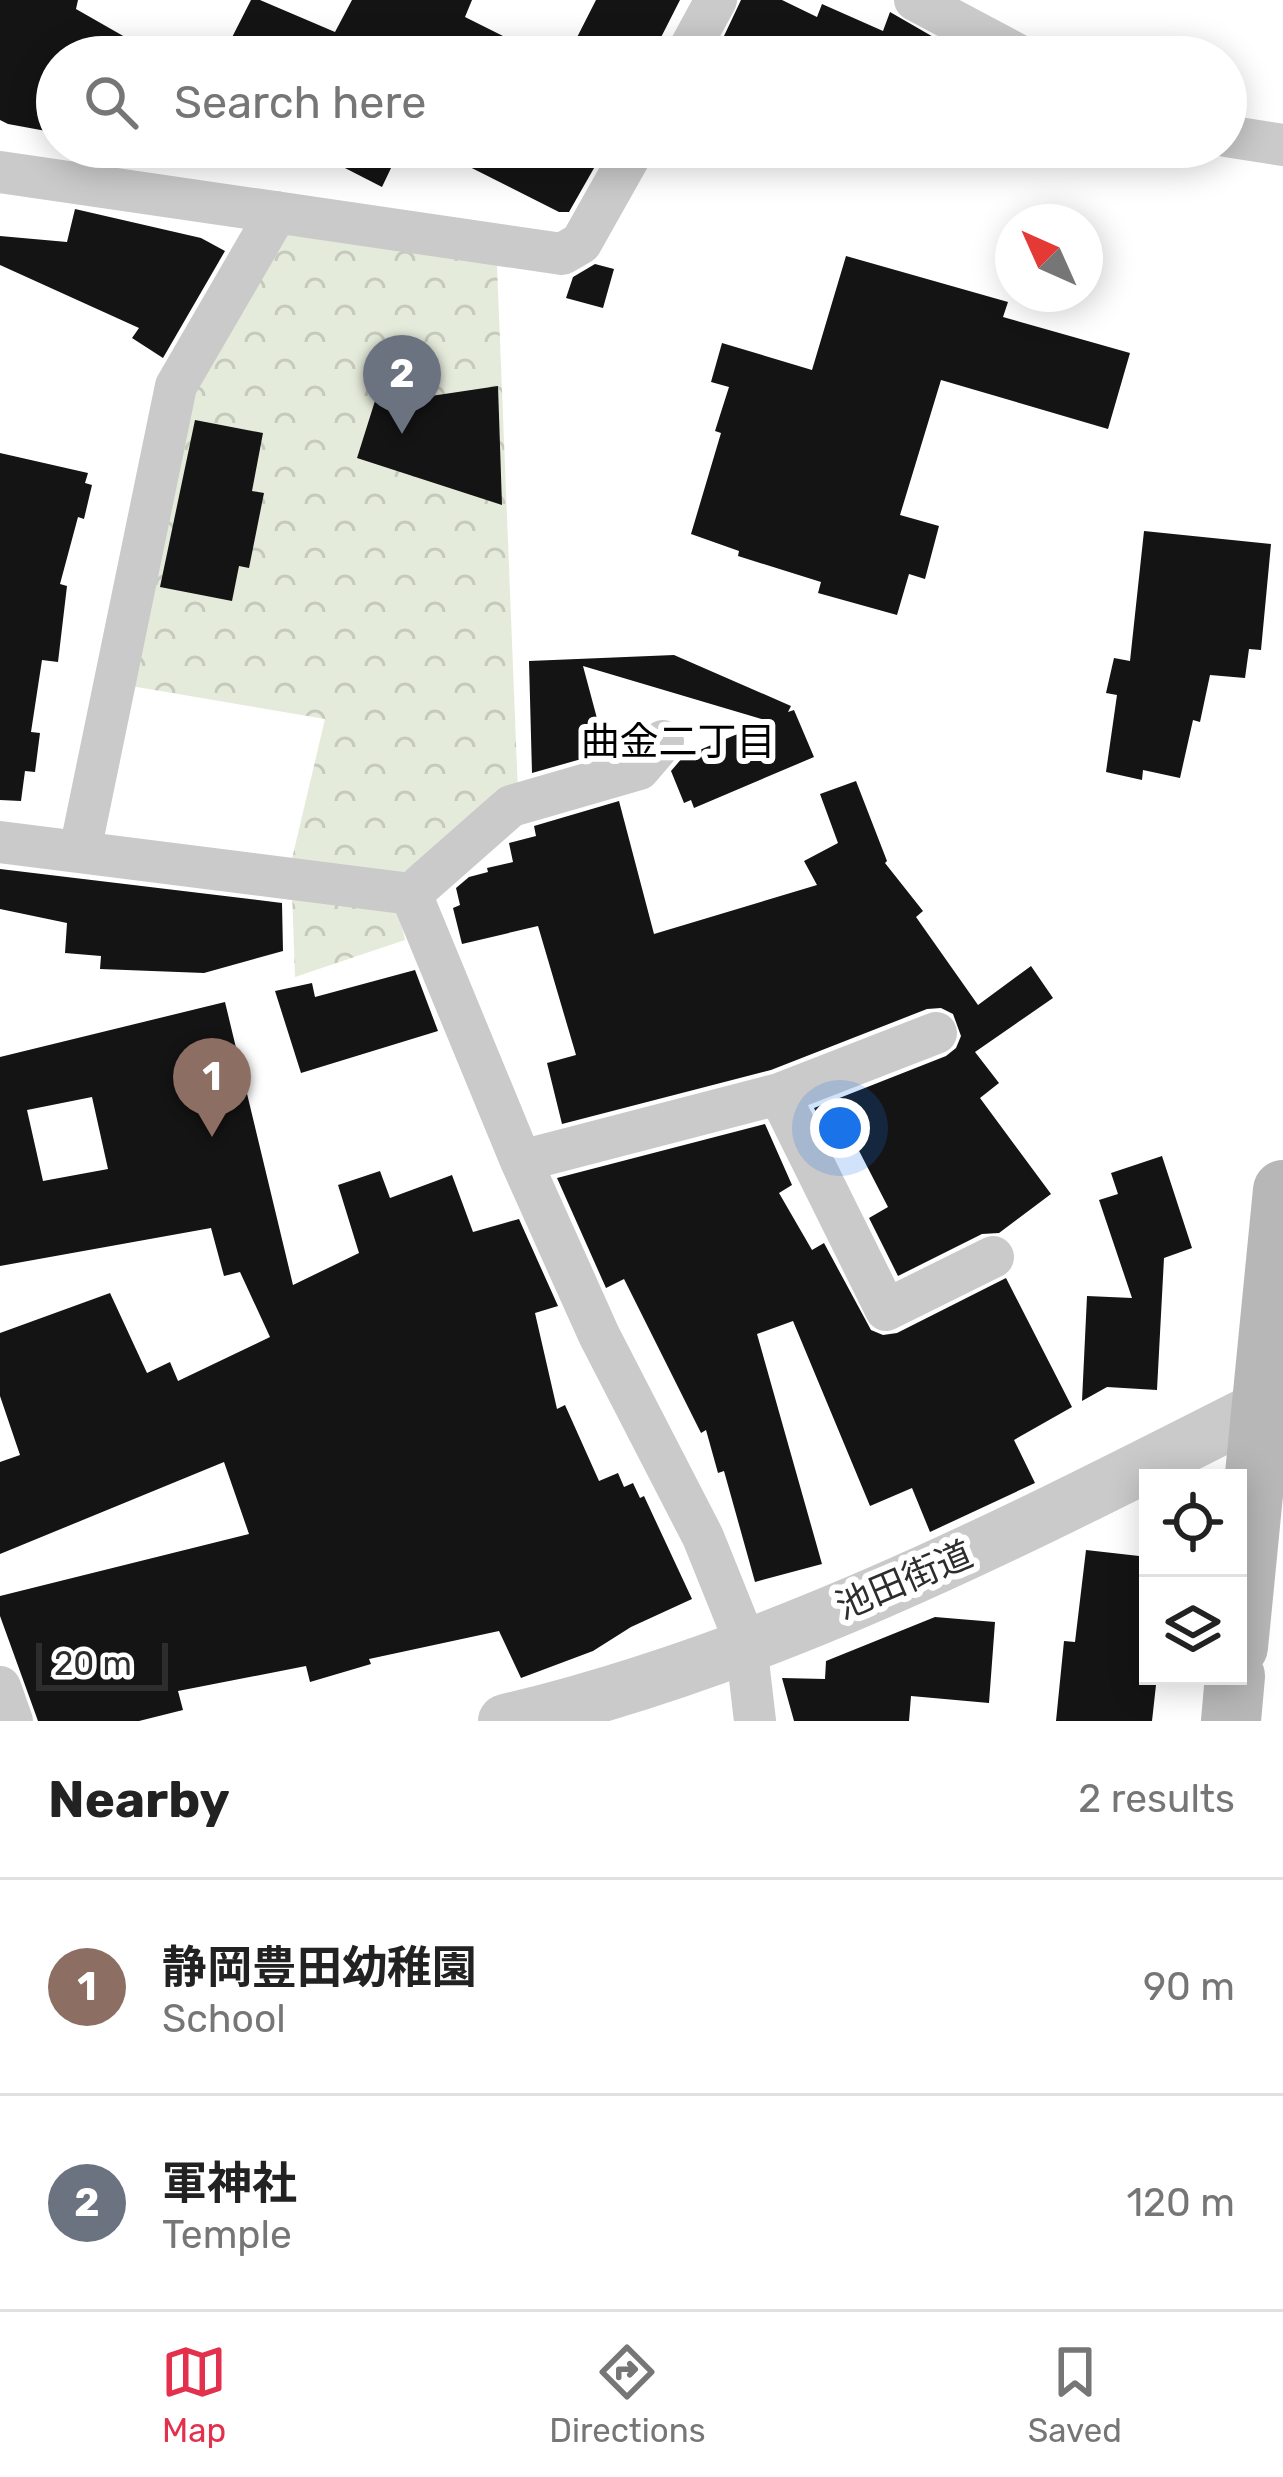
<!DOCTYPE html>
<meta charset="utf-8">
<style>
:root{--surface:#fff;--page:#f6f6f6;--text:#222;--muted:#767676;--line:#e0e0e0;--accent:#e3304c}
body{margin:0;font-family:Rubik,"Noto Sans JP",sans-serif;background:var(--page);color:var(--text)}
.controls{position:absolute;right:36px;bottom:36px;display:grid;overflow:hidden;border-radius:0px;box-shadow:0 6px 30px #0003}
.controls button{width:108px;height:108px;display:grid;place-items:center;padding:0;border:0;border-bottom:3px solid var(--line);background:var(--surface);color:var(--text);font:60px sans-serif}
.compass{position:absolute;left:995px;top:204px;width:108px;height:108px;border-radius:50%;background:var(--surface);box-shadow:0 6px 30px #0003;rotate:315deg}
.scale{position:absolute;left:36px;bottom:30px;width:132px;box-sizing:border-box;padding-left:12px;border:6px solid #2d2d2d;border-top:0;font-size:33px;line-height:42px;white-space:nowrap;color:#2d2d2d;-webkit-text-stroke:9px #fff;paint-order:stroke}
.you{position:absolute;left:840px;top:1128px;width:42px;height:42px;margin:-30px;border:9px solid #fff;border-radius:50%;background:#1a73e8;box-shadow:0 0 0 18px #1a73e833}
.badge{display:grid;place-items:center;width:78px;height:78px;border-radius:50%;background:var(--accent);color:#fff;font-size:39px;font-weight:700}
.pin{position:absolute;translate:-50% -99px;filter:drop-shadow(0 3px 6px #0008)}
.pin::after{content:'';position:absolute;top:63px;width:42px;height:36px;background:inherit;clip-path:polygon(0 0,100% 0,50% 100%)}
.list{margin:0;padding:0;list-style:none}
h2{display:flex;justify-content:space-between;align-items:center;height:156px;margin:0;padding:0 48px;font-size:51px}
h2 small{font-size:39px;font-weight:400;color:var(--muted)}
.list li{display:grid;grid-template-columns:78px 1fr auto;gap:36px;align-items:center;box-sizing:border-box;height:216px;padding:0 48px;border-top:3px solid var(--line)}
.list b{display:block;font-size:45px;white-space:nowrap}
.list p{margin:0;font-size:39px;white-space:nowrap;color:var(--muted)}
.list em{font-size:39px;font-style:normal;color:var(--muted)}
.icon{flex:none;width:66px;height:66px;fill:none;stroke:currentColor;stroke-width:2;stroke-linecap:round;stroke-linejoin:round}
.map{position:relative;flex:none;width:1283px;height:1721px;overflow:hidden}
.search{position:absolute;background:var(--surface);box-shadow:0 6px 30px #0003;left:36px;right:36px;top:36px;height:132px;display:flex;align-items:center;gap:30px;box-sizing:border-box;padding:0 42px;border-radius:66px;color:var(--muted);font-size:45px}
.sheet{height:588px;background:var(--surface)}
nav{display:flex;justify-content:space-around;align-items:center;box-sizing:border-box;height:168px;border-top:3px solid var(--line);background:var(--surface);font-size:33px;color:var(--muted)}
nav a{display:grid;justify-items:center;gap:6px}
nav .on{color:var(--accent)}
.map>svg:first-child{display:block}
.forest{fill:url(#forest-crowns)}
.building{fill:#141414;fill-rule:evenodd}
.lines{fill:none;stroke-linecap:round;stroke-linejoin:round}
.minor{stroke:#cacaca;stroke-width:42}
.tertiary{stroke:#cacaca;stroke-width:54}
.secondary{stroke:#b7b7b7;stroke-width:60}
.labels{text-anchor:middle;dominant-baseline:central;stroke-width:12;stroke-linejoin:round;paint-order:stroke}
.street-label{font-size:36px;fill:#2d2d2d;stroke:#fff}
.neighbourhood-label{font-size:39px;fill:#000;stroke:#fff}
</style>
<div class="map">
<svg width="1283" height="1721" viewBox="0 0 1283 1721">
<defs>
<pattern id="forest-crowns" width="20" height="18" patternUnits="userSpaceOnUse" patternTransform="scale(3)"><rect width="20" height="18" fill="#e5ebdb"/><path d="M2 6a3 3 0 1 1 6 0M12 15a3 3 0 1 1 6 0" fill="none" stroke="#c5cabc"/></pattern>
</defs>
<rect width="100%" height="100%" fill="#fff"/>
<path class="forest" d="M284,234L497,265L518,793L392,880L405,940L295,977L291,863L325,719L125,685L181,389Z"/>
<path class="building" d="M0,0H78L76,9L160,57H57V133L8,124L0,120Z
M251,0H260L335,32L352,0H472L465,17L545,57H222Z
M596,0H680L651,57H567Z
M741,0H782L817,17L822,4L883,31L890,12L968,57H719L715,55Z
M304,147H401L382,187Z
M430,147H606L569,212H559Z
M75,209L201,238L225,251L163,358L132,338L139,328L0,265V236L67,242Z
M846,256L1008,302L1003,317L1130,353L1108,429L941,380L900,515L939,526L925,579L909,574L897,615L818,593L821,582L738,556L739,551L691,534L721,433L715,431L729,387L711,382L722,343L812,370Z
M595,264L614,269L603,308L566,298L573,277Z
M386,366L436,381L431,396L498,386L502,505L357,458Z
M195,420L263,433L252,491L264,493L249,568L239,566L232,601L160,587Z
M0,453L88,473L85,483L92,485L84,519L78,517L60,584L67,586L58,662L42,660L31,732L40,733L35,772L25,771L21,801L0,800Z
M1144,531L1271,544L1261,650L1249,649L1245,678L1210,675L1200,722L1193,720L1180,778L1143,770L1142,780L1106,772L1117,695L1106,693L1114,658L1130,661Z
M674,655L791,706L788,712L794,710L814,757L694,808L691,800L684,803L671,771L683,757L768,721L583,666L606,752L532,773L529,661Z
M856,781L887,861L885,863L923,911L916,917L978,1005L1031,966L1053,998L975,1052L999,1083L980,1098L1051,1194L999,1233L982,1234L898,1276L869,1218L888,1207L855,1143L835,1150L814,1108L946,1056L956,1048L961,1036L953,1014L941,1008L927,1009L771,1070L562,1124L547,1063L576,1055L538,926L462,944L453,908L460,905L456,888L469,877L488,872L487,868L513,862L509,843L536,836L534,826L619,801L654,934L817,885L804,861L838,843L820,794Z
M0,869L282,903L283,951L204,973L100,969L101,956L65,953L67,923L0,909Z
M415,970L438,1031L301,1073L275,991L312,983L315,997Z
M225,1002L293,1285L359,1253L338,1185L380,1171L390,1198L452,1175L473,1232L519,1219L558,1306L535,1313L557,1409L565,1405L599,1481L618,1473L624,1487L633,1483L640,1498L644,1496L692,1599L631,1627L593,1651L521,1678L499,1631L369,1659L371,1664L310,1682L306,1666L178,1691L183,1710L139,1721H38L0,1616V1596L249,1534L224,1462L0,1554V1462L20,1455L0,1396V1333L110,1293L147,1373L170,1362L178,1381L270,1337L240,1272L224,1276L211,1228L0,1266V1057ZM92,1097L108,1169L43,1181L27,1110Z
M765,1124L792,1185L779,1193L812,1250L824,1243L871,1330L883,1335L897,1333L1006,1278L1072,1407L1014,1440L1035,1483L930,1532L912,1488L870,1506L793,1321L757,1334L822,1564L755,1582L724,1471L718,1473L706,1430L701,1433L624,1279L606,1288L557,1178Z
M1162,1156L1192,1248L1164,1258L1157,1390L1107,1387L1082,1401L1087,1296L1132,1298L1099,1200L1118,1194L1111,1173Z
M1086,1550L1148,1557V1676H1157L1152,1721H1056L1064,1641L1075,1642Z
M935,1617L995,1622L989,1703L911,1696L909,1721H794L782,1678L825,1679L826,1661Z"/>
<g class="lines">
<path class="minor" d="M915,0L1022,57
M685,57L716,0
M1226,136L1283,145
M0,172L562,254L581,243L635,147
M0,842L411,894L511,806L639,769L663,741
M80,851L176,386L277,212
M411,894L521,1161
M779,1094L886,1310L993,1257
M0,1687L12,1721
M755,1721L746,1644L703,1537L599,1335L521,1161L779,1094L936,1033"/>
<path class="tertiary" d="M505,1721C772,1658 1019,1530 1262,1407L1283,1393"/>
<path class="secondary" d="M1238,1647L1283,1190
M1231,1721L1235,1676"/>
</g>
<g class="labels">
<g class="street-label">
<text transform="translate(904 1580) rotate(-23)">池田街道</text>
</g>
<g class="neighbourhood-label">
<text x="678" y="742">曲金二丁目</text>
</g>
</g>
</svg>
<div class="controls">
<button><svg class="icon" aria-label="locate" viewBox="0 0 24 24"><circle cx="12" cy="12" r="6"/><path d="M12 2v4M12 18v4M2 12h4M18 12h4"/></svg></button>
<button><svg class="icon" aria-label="layers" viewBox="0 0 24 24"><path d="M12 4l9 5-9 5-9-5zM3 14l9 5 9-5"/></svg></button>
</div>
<svg class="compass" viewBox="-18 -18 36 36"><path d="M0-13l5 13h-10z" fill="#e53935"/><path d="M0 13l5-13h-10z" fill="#767676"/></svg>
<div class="scale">20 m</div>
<div class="you"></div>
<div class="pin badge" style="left:212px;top:1137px;background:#8d6e63">1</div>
<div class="pin badge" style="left:402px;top:434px;background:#6b7280">2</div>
<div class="search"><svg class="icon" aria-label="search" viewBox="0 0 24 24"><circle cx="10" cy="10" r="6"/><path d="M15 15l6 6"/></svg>Search here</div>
</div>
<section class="sheet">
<h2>Nearby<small>2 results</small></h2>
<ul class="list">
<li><span class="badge" style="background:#8d6e63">1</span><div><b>静岡豊田幼稚園</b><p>School</p></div><em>90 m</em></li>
<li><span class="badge" style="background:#6b7280">2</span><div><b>軍神社</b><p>Temple</p></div><em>120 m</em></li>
</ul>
</section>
<nav>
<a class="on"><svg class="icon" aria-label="map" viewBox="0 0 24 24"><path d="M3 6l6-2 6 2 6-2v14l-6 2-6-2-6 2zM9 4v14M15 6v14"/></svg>Map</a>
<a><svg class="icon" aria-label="directions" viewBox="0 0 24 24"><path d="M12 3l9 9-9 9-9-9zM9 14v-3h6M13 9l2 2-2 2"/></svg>Directions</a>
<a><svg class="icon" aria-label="saved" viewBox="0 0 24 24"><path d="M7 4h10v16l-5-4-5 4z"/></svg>Saved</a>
</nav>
